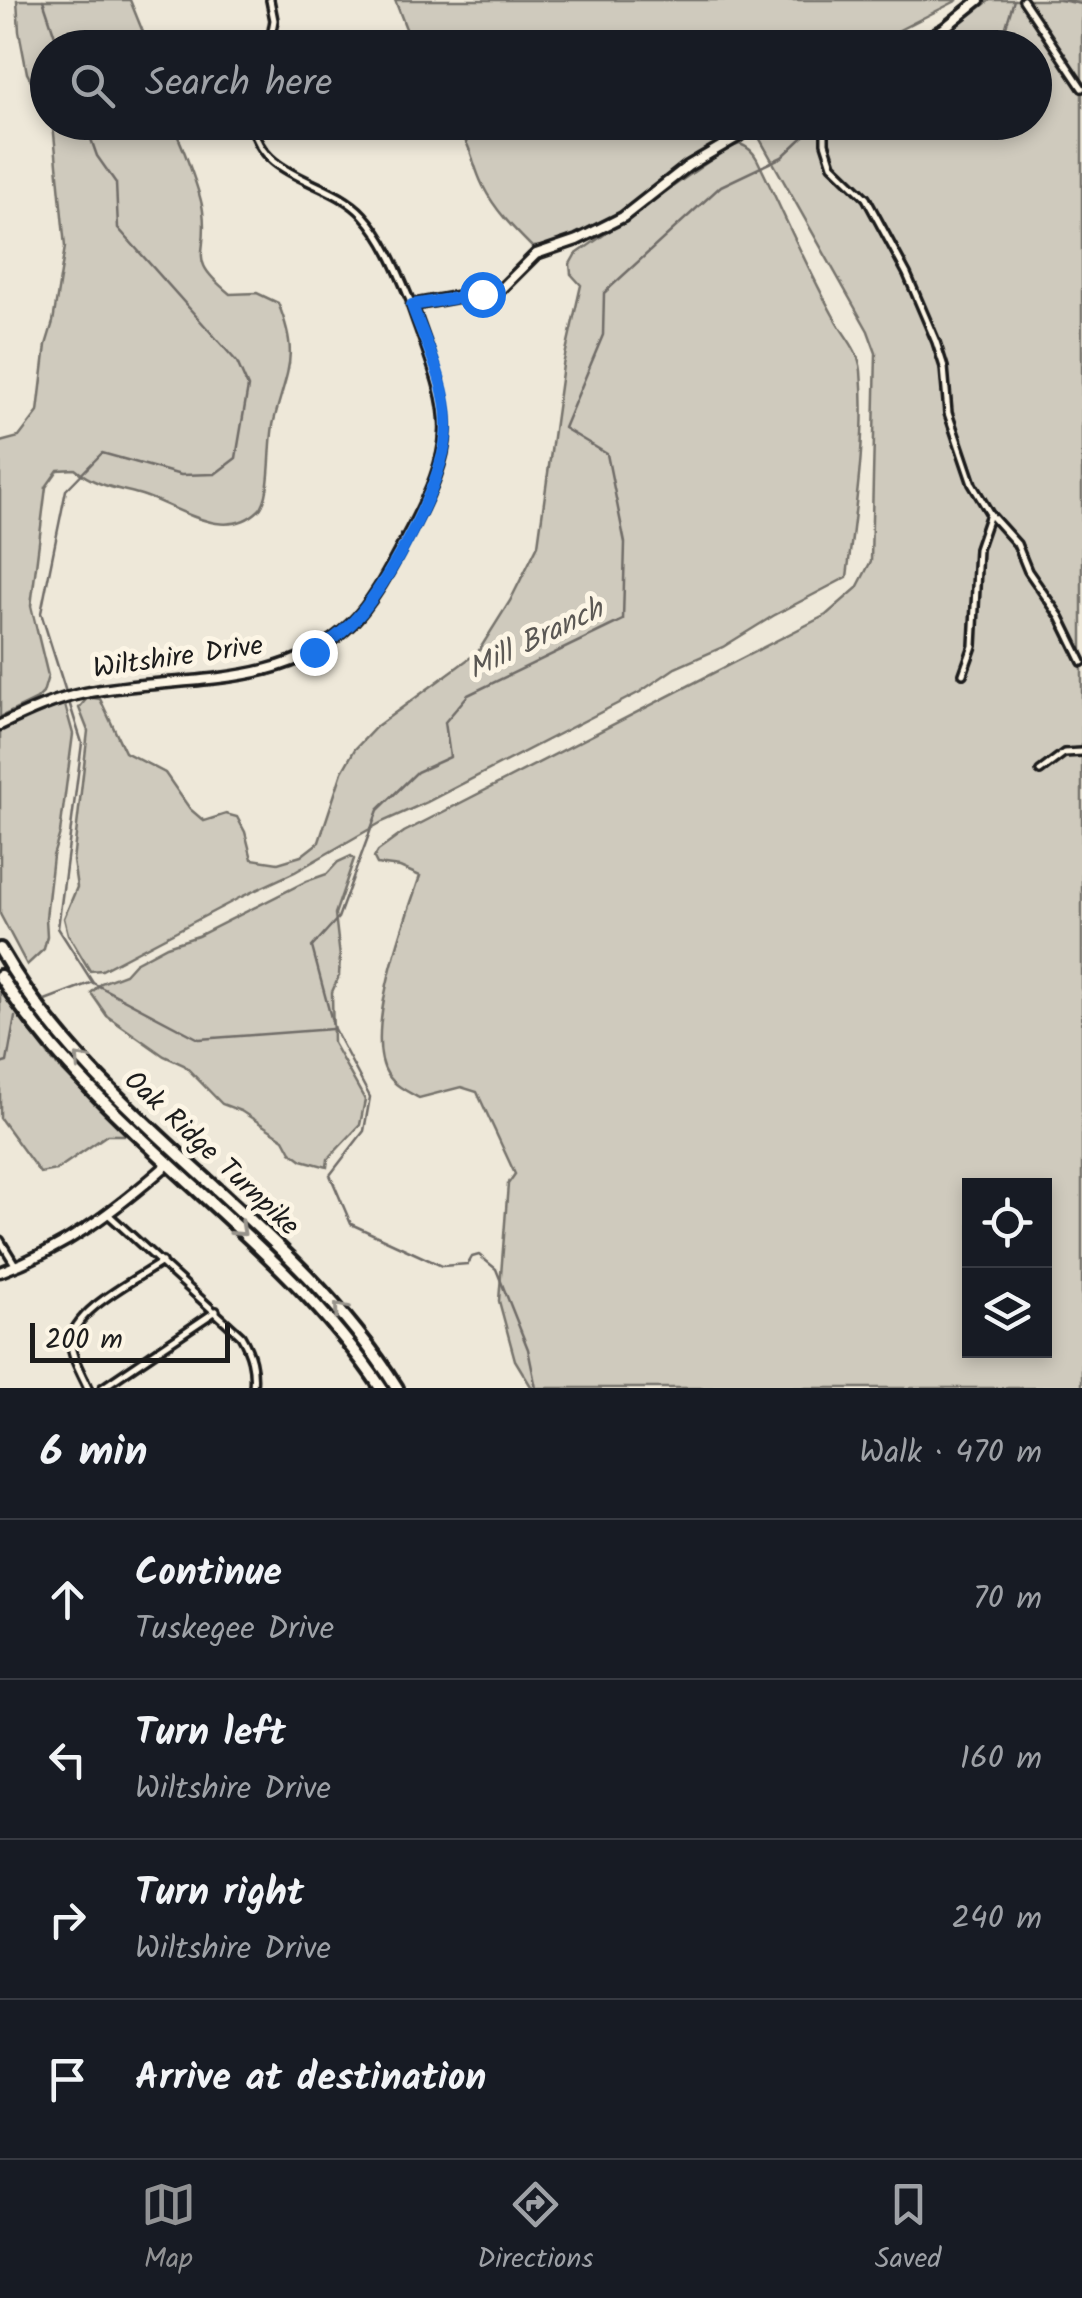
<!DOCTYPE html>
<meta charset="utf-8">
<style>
:root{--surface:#171b24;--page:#20242c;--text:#f1f3f6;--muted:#9ea1a6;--line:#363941;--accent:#919294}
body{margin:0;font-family:Kalam,sans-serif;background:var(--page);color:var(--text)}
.controls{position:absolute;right:30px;bottom:30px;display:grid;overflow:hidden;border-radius:0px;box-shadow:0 5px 15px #0003}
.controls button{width:90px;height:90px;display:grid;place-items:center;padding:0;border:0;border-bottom:2px solid var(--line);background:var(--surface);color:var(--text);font:50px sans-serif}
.scale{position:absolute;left:30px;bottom:25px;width:200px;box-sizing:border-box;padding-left:10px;border:5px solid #1c1c1c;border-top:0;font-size:28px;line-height:35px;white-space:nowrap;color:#1c1c1c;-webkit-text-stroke:8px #fcf5e5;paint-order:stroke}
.stop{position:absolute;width:30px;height:30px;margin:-22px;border:8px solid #1a73e8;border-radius:50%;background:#fff}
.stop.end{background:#1a73e8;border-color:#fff;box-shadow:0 2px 10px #0008}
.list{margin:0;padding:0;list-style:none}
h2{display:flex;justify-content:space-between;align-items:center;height:130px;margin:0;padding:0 40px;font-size:42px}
h2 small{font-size:32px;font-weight:400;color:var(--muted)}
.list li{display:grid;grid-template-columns:65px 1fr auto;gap:30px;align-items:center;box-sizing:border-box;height:160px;padding:0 40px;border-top:2px solid var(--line)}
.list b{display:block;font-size:38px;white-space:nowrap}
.list p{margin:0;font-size:32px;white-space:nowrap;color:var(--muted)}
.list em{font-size:32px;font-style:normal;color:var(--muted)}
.icon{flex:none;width:55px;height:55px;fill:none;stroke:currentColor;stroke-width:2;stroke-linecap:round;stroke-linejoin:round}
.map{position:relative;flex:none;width:1082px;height:1388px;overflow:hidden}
.search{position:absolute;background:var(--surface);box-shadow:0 5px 15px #0003;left:30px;right:30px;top:30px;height:110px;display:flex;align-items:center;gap:25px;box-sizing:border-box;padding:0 35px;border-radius:55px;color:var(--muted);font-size:38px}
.sheet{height:770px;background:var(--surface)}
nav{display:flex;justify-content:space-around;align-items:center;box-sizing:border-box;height:140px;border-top:2px solid var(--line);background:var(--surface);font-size:28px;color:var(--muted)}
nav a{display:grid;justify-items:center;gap:5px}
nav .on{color:var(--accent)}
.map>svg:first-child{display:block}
.green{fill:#cfcabd;stroke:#76736c;stroke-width:2.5;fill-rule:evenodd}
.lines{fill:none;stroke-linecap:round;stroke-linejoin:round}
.stream{stroke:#6f6c67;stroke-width:2.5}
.street-casing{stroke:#1c1c1c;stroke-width:12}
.secondary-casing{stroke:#1c1c1c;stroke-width:15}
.highway-casing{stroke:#1c1c1c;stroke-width:18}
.street{stroke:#fcf5e5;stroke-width:5}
.secondary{stroke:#fcf5e5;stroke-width:8}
.highway{stroke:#fcf5e5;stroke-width:10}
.oneway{stroke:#97938b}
.route{stroke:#1a73e8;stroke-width:12}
.labels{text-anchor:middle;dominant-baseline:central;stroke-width:10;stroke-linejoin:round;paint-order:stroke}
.street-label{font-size:28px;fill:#1c1c1c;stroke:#fcf5e5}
.water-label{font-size:30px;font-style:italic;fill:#5b5854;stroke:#fcf5e5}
</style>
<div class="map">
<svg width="1082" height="1388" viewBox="0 0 1082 1388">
<rect width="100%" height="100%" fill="#eee8d9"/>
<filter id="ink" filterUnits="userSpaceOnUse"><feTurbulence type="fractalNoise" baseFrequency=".01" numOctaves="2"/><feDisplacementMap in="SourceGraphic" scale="20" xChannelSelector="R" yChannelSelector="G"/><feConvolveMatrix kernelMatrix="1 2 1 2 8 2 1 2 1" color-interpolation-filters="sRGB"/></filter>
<g filter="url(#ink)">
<path class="green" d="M17,0H130L149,47L48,48L47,110L27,73L19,31Z
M395,0H958L866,47H413Z
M990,0H1082V1388H532L515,1360L499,1301L508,1184L515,1174L477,1092L461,1087L419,1098C408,1092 395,1086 388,1075C362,1036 405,920 420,876L400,867L377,864L374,858L378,851L404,832L826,615L857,588L871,561L876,353L868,331L756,132L763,122H1034V48L918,47L950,31ZM970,1186H1044V1350H970Z
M53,123H171C180,137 201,194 203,211C209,258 185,257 230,294L257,293L278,303C300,357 287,369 274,421C268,441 273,497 259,510C223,545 174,503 138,494C115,488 94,485 75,469L58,470L46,487L31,606L48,676L43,693L37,699L0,717V442L19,437L38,412L46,345L53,322L65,247Z
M453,123H728L710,150L623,213L586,233L549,246L532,247C513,228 495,210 483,186C470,159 474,148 453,123Z
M740,144C748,147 753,151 757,159C782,210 806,266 834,317C843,335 859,349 861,371C867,438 855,510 847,577L773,616L723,647L675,668L640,692L427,802L382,822L295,872L241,897L102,970L90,971L68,934L64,918L77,887L73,861L88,731L79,708L88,697L100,699L125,752L165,773L190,809L204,821L226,814L237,817L245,832L252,859L278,863L301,856L319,842L342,772L355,749L377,726L478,652L510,601L538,545L563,365L581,285L571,274L570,264L575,255L728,148Z
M65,705L73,734L60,833L53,856L46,918L47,936L44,949L27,965L0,914V731L37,712Z
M351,856L354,859L335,914L340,957L339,976L332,992L333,1043L365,1100L360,1125L328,1159L327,1167L302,1160L291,1152L284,1139L241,1111L222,1104L184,1065L164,1056L107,1016L91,993L101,983L125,974L135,963L167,946L198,936L307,881L327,874L338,862Z
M0,989L52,1060L126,1135H107L56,1170L40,1173L0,1118Z"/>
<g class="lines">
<path class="stream" d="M43,0L59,48
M1060,0L1082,4
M980,48L1001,43L1014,0
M85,122L97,156L116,183L118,228L237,362L248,387L236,458L215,474L181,475L102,453L66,490L41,613L82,743L58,928L93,983L199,1039L332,1029
M45,1000L90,983
M0,1064L7,1062L15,1017
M536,1388L528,1349L496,1269L479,1255L472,1257L468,1264L442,1266L351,1224L330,1175L364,1131L370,1097L334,1029L312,947L338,918L378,810L417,772L450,757L445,722L468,695L623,620L625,543L607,454L564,428L603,335L604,293L721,186L782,157L819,122"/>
<g class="street-casing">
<path id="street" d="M1023,0L1082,88
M269,48L274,20L270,0
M252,122C260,180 329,178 363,215C386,240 399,274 412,305
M825,122V143L832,165L866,198L907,274L936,342L944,367L948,413L972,484L990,514L1017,544L1028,571L1060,617L1082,662
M963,674L973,646L978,549L990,514
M1040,771L1064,753L1082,752
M109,1215L241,1336C251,1353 255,1368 253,1388
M0,1240L16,1266
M88,1388C82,1374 72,1359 71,1344C69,1312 137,1279 162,1262
M102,1388L216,1311"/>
</g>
<g class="secondary-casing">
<path id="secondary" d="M907,48L943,29L979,0
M0,725C27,712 55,699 85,693C175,674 280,693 351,624C374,601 390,569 405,541C464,432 451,417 412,305L501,289L536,254L577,240L623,217L688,166L739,136L751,122
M0,1272C66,1248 116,1210 168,1164"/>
</g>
<g class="highway-casing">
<path id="highway" d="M0,949C100,1124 291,1218 397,1388
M0,976C102,1136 276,1230 381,1388"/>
</g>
<use href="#street" class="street"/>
<use href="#secondary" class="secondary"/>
<use href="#highway" class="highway"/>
</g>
<defs><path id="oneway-chevron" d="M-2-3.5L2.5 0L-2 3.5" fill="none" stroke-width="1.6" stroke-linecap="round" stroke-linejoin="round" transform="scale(2.5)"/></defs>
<g class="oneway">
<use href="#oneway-chevron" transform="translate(81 1060) rotate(-132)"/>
<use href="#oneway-chevron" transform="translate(240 1230) rotate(43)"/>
<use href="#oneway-chevron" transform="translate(340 1309) rotate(-130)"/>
</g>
</g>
<g class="lines" filter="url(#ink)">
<path class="route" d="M314,652C332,641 349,628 362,612C394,572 448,475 447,423C447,383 425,342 412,305L482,294"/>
</g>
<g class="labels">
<g class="street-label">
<text transform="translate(178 658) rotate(-8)">Wiltshire Drive</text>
<text transform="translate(211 1154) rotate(43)">Oak Ridge Turnpike</text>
</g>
<g class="water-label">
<text transform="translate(536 640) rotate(-26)">Mill Branch</text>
</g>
</g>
</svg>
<div class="controls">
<button><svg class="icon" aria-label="locate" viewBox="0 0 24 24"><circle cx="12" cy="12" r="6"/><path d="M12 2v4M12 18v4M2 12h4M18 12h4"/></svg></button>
<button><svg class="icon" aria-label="layers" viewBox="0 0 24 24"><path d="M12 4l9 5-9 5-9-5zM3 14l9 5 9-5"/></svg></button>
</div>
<div class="scale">200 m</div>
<div class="stop" style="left:482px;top:294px"></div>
<div class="stop end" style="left:314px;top:652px"></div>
<div class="search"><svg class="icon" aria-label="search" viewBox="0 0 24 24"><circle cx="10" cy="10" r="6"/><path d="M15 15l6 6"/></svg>Search here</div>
</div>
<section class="sheet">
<h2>6 min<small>Walk · 470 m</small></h2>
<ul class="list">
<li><svg class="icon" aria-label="ahead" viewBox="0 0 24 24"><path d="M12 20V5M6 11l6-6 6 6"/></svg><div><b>Continue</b><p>Tuskegee Drive</p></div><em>70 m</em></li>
<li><svg class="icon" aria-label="left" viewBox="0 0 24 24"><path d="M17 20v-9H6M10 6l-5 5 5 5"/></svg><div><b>Turn left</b><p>Wiltshire Drive</p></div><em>160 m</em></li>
<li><svg class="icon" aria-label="right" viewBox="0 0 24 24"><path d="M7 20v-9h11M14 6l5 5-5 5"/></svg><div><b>Turn right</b><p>Wiltshire Drive</p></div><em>240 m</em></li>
<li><svg class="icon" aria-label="arrive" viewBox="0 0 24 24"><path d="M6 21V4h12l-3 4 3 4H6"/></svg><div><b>Arrive at destination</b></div></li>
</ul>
</section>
<nav>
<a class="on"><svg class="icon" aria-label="map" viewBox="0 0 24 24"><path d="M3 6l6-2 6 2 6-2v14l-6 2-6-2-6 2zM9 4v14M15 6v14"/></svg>Map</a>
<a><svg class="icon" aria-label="directions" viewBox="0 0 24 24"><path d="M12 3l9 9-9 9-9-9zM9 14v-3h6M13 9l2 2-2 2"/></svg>Directions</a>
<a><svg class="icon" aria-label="saved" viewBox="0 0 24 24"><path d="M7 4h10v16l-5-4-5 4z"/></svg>Saved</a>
</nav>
